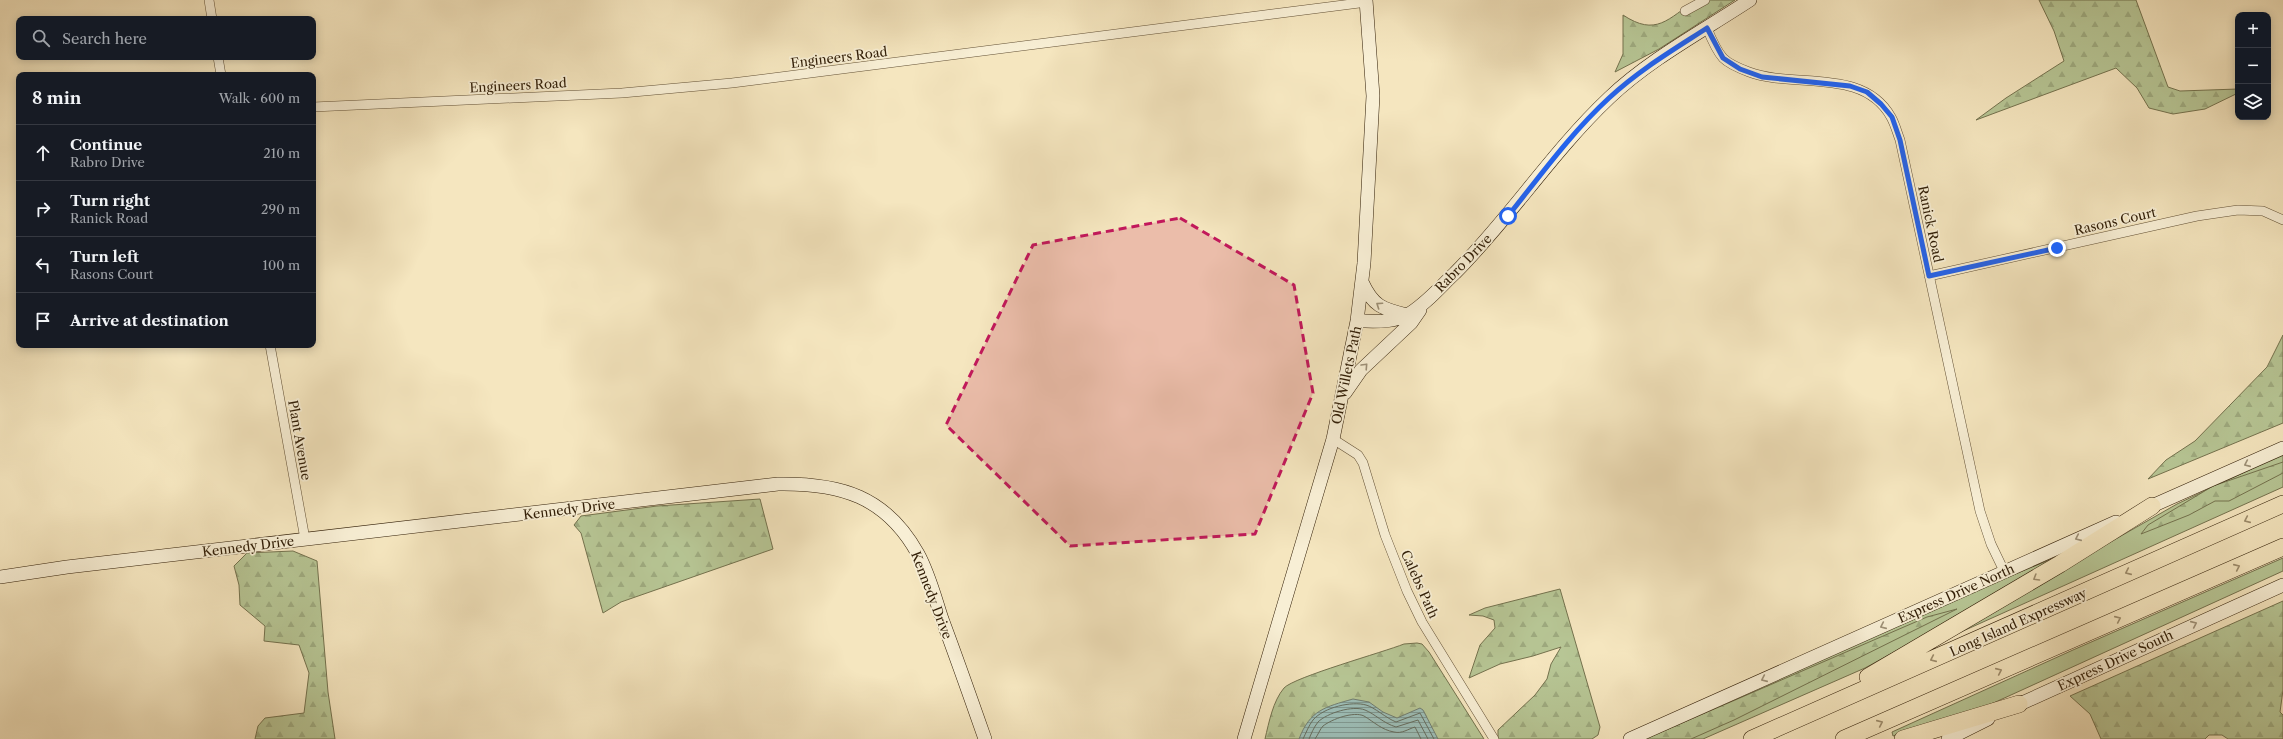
<!DOCTYPE html>
<meta charset="utf-8">
<style>
:root{--surface:#171b24;--page:#20242c;--text:#f1f3f6;--muted:#9ea1a6;--line:#363941}
body{margin:0;font-family:"Libre Caslon Text",serif;background:var(--page);color:var(--text)}
.controls{position:absolute;right:12px;top:12px;display:grid;overflow:hidden;border-radius:8px;box-shadow:0 2px 10px #0003}
.controls button{width:36px;height:36px;display:grid;place-items:center;padding:0;border:0;border-bottom:1px solid var(--line);background:var(--surface);color:var(--text);font:20px sans-serif}
.stop{position:absolute;width:12px;height:12px;margin:-9px;border:3px solid #2563eb;border-radius:50%;background:#fff}
.stop.end{background:#2563eb;border-color:#fff;box-shadow:0 1px 4px #0008}
.list{margin:0;padding:0;list-style:none}
h2{display:flex;justify-content:space-between;align-items:center;height:52px;margin:0;padding:0 16px;font-size:17px}
h2 small{font-size:13px;font-weight:400;color:var(--muted)}
.list li{display:grid;grid-template-columns:26px 1fr auto;gap:12px;align-items:center;box-sizing:border-box;height:56px;padding:0 16px;border-top:1px solid var(--line)}
.list b{display:block;font-size:15px;white-space:nowrap}
.list p{margin:0;font-size:13px;white-space:nowrap;color:var(--muted)}
.list em{font-size:13px;font-style:normal;color:var(--muted)}
.icon{flex:none;width:22px;height:22px;fill:none;stroke:currentColor;stroke-width:2;stroke-linecap:round;stroke-linejoin:round}
.map{position:relative;flex:none;width:2283px;height:739px;overflow:hidden}
.search{position:absolute;background:var(--surface);box-shadow:0 2px 10px #0003;left:16px;top:16px;width:300px;height:44px;display:flex;align-items:center;gap:10px;box-sizing:border-box;padding:0 14px;border-radius:8px;color:var(--muted);font-size:15px}
.panel{position:absolute;background:var(--surface);box-shadow:0 2px 10px #0003;left:16px;top:72px;width:300px;height:276px;border-radius:8px}
.map>svg:first-child{display:block}
.green{fill:#b7c695;stroke:#74724e}
.forest{fill:url(#forest-firs);stroke:#74724e}
.water{fill:url(#water-rules);stroke:#727e71}
.lines{fill:none;stroke-linecap:round;stroke-linejoin:round}
.shore{stroke:#676e5f;stroke-width:1}
.street-casing{stroke:#625035;stroke-width:10}
.secondary-casing{stroke:#311e07;stroke-width:14}
.highway-casing{stroke:#311e07;stroke-width:18}
.street{stroke:#f8efd5;stroke-width:9}
.secondary{stroke:#f8efd5;stroke-width:13}
.highway{stroke:#f5e6bf;stroke-width:17}
.oneway{stroke:#9e9178}
.oneway2{stroke:#9d8c6c}
.route{stroke:#2563eb;stroke-width:5}
.marked{fill:#c2185b;fill-opacity:0.2;stroke:#c2185b;stroke-width:3;stroke-dasharray:8 5;stroke-linejoin:round}
.labels{text-anchor:middle;dominant-baseline:central;stroke-width:3.5;stroke-linejoin:round;paint-order:stroke}
.street-label{font-size:13px;fill:#311e07;stroke:#f8efd5}
</style>
<div class="map">
<svg width="2283" height="739" viewBox="0 0 2283 739">
<defs>
<pattern id="forest-firs" width="22" height="20" patternUnits="userSpaceOnUse"><rect width="22" height="20" fill="#b7c695"/><path d="M5 1l3.5 6h-7zM16 11l3.5 6h-7z" fill="#9eaa7f"/></pattern>
<pattern id="water-rules" width="6" height="5" patternUnits="userSpaceOnUse"><rect width="6" height="5" fill="#9dbeb7"/><path d="M0 2.5h6" fill="none" stroke="#819a93"/></pattern>
</defs>
<rect width="100%" height="100%" fill="#f5e6bf"/>
<filter id="stains"><feTurbulence type="fractalNoise" baseFrequency=".005" numOctaves="4"/><feColorMatrix values="0 0 0 0 .2 0 0 0 0 .09 0 0 0 0 .02 0 0 0 .5 -.17"/></filter>
<radialGradient id="worn" r=".72"><stop offset=".6" stop-color="#630" stop-opacity="0"/><stop offset="1" stop-color="#630" stop-opacity=".3"/></radialGradient>
<path class="green" d="M2283,454V487L1952,636L1951,633L2177,504Z
M2059,556L1971,610L1865,668L1703,739H1642L1957,598Z
M2283,558V571L1989,705L1893,736L1892,732L2073,650Z"/>
<path class="forest" d="M1696,0H1735L1659,49L1615,72L1623,54V15C1656,37 1668,19 1696,0Z
M2039,0H2136L2168,87L2180,91L2238,89V93L2205,109L2173,114L2149,108L2137,88L2116,68L1976,120L2006,98L2064,61L2054,31Z
M2283,335V423L2148,479L2166,460L2195,441L2267,367Z
M2283,462V473L2229,501H2215L2189,515L2141,534L2148,525L2213,486Z
M760,499L773,549L621,602L603,613L581,533L574,525L581,516L657,506Z
M293,551L317,561L328,692L335,739H255L258,726L265,718L304,713L309,673L299,645L264,641L265,626L240,605L239,585L234,566L247,553Z
M1560,589L1600,727L1598,735L1592,739H1498V730L1535,695L1547,679L1551,664L1561,647L1533,656L1500,664L1469,678L1480,645L1495,628L1494,620L1483,616L1469,615L1485,608Z
M2283,601V690L2280,712L2283,715V739H2228L2222,735H2209L2205,739H2101L2090,714L2070,696Z
M1957,609L1734,720L1691,739H1645L1927,617Z
M1417,643L1422,644L1429,652L1484,739H1265C1269,722 1273,701 1284,688C1294,677 1384,652 1404,644Z"/>
<path class="water" d="M1353,699L1369,702L1383,712L1397,718L1420,708L1423,710L1438,739H1299C1310,710 1325,707 1353,699Z"/>
<g class="lines">
<path class="shore" d="M1303,739C1306,733 1309,725 1313,720C1324,707 1352,701 1366,705C1374,707 1386,718 1396,722L1420,713L1434,739
M1309,739C1311,734 1314,727 1318,722C1327,713 1353,705 1365,710C1375,714 1383,723 1396,727L1418,720L1428,739
M1315,739C1318,735 1320,729 1323,726C1332,719 1354,711 1364,716C1374,722 1382,730 1394,732C1402,734 1408,729 1415,727L1421,739"/>
<g class="street-casing">
<path id="street" d="M209,0L212,19
M1685,11L1705,0
M1707,28C1711,38 1716,50 1723,58C1729,64 1741,69 1749,72C1795,89 1863,67 1891,117C1895,124 1897,132 1900,140L1980,511L1991,544L2004,571
M218,57L221,75
M313,107L622,93L732,83L1367,2
M1929,276L2197,216L2238,210L2263,211L2283,220
M270,345L305,539
M1333,439L1358,455L1363,463L1385,535L1407,591L1422,622L1494,739"/>
</g>
<g class="secondary-casing">
<path id="secondary" d="M1362,282C1373,306 1382,309 1407,315
M1357,321C1374,321 1392,323 1407,315C1425,305 1440,287 1455,273C1510,218 1552,152 1609,98C1650,59 1703,31 1750,0
M1345,393L1361,370L1411,323L1420,310
M2143,510L2283,448
M0,577L67,567L778,484C840,483 886,496 918,554C929,574 935,598 942,619C957,659 971,699 985,739
M2011,708L2283,585
M1244,739L1333,439L1357,321L1364,263L1373,96L1366,0
M1630,739L2116,522
M1948,739L1988,719"/>
</g>
<g class="highway-casing">
<path id="highway" d="M1868,677L2060,564L2152,506
M1752,739L2283,504
M1844,739L2283,547
M1903,739L2019,704"/>
</g>
<use href="#street" class="street"/>
<use href="#secondary" class="secondary"/>
<use href="#highway" class="highway"/>
</g>
<defs><path id="oneway-chevron" d="M-2-3.5L2.5 0L-2 3.5" fill="none" stroke-width="1.6" stroke-linecap="round" stroke-linejoin="round"/></defs>
<g class="oneway">
<use href="#oneway-chevron" transform="translate(1379 305) rotate(-146)"/>
<use href="#oneway-chevron" transform="translate(1365 366) rotate(-47)"/>
<use href="#oneway-chevron" transform="translate(2247 464) rotate(156)"/>
<use href="#oneway-chevron" transform="translate(2078 538) rotate(156)"/>
<use href="#oneway-chevron" transform="translate(2194 624) rotate(-24)"/>
<use href="#oneway-chevron" transform="translate(1883 626) rotate(156)"/>
<use href="#oneway-chevron" transform="translate(1764 679) rotate(156)"/>
</g>
<g class="oneway2">
<use href="#oneway-chevron" transform="translate(2247 520) rotate(156)"/>
<use href="#oneway-chevron" transform="translate(2237 567) rotate(-24)"/>
<use href="#oneway-chevron" transform="translate(2128 572) rotate(156)"/>
<use href="#oneway-chevron" transform="translate(2036 578) rotate(149)"/>
<use href="#oneway-chevron" transform="translate(2118 619) rotate(-24)"/>
<use href="#oneway-chevron" transform="translate(1933 659) rotate(156)"/>
<use href="#oneway-chevron" transform="translate(1999 671) rotate(-24)"/>
<use href="#oneway-chevron" transform="translate(1880 723) rotate(-24)"/>
</g>
<g class="lines">
<path class="route" d="M1508,216C1540,176 1571,133 1609,98C1639,70 1673,50 1707,28L1723,58L1740,69L1762,77L1850,86L1867,92L1881,104L1892,117L1900,140L1929,276L2057,248"/>
</g>
<path class="marked" d="M1180,218L1294,285L1313,393L1255,534L1070,546L946,425L1033,245Z"/>
<g class="labels">
<g class="street-label">
<text transform="translate(839 57) rotate(-7)">Engineers Road</text>
<text transform="translate(518 85) rotate(-3)">Engineers Road</text>
<text transform="translate(2115 221) rotate(-13)">Rasons Court</text>
<text transform="translate(1931 224) rotate(78)">Ranick Road</text>
<text transform="translate(1463 263) rotate(-46)">Rabro Drive</text>
<text transform="translate(1346 375) rotate(-78)">Old Willets Path</text>
<text transform="translate(300 440) rotate(80)">Plant Avenue</text>
<text transform="translate(569 509) rotate(-7)">Kennedy Drive</text>
<text transform="translate(248 546) rotate(-7)">Kennedy Drive</text>
<text transform="translate(1420 584) rotate(66)">Calebs Path</text>
<text transform="translate(1956 593) rotate(-24)">Express Drive North</text>
<text transform="translate(932 595) rotate(69)">Kennedy Drive</text>
<text transform="translate(2018 622) rotate(-24)">Long Island Expressway</text>
<text transform="translate(2115 660) rotate(-25)">Express Drive South</text>
</g>
</g>
<rect width="100%" height="100%" filter="url(#stains)"/>
<rect width="100%" height="100%" fill="url(#worn)"/>
</svg>
<div class="controls">
<button>+</button>
<button>−</button>
<button><svg class="icon" aria-label="layers" viewBox="0 0 24 24"><path d="M12 4l9 5-9 5-9-5zM3 14l9 5 9-5"/></svg></button>
</div>
<div class="stop" style="left:1508px;top:216px"></div>
<div class="stop end" style="left:2057px;top:248px"></div>
<div class="search"><svg class="icon" aria-label="search" viewBox="0 0 24 24"><circle cx="10" cy="10" r="6"/><path d="M15 15l6 6"/></svg>Search here</div>
<section class="panel">
<h2>8 min<small>Walk · 600 m</small></h2>
<ul class="list">
<li><svg class="icon" aria-label="ahead" viewBox="0 0 24 24"><path d="M12 20V5M6 11l6-6 6 6"/></svg><div><b>Continue</b><p>Rabro Drive</p></div><em>210 m</em></li>
<li><svg class="icon" aria-label="right" viewBox="0 0 24 24"><path d="M7 20v-9h11M14 6l5 5-5 5"/></svg><div><b>Turn right</b><p>Ranick Road</p></div><em>290 m</em></li>
<li><svg class="icon" aria-label="left" viewBox="0 0 24 24"><path d="M17 20v-9H6M10 6l-5 5 5 5"/></svg><div><b>Turn left</b><p>Rasons Court</p></div><em>100 m</em></li>
<li><svg class="icon" aria-label="arrive" viewBox="0 0 24 24"><path d="M6 21V4h12l-3 4 3 4H6"/></svg><div><b>Arrive at destination</b></div></li>
</ul>
</section>
</div>
